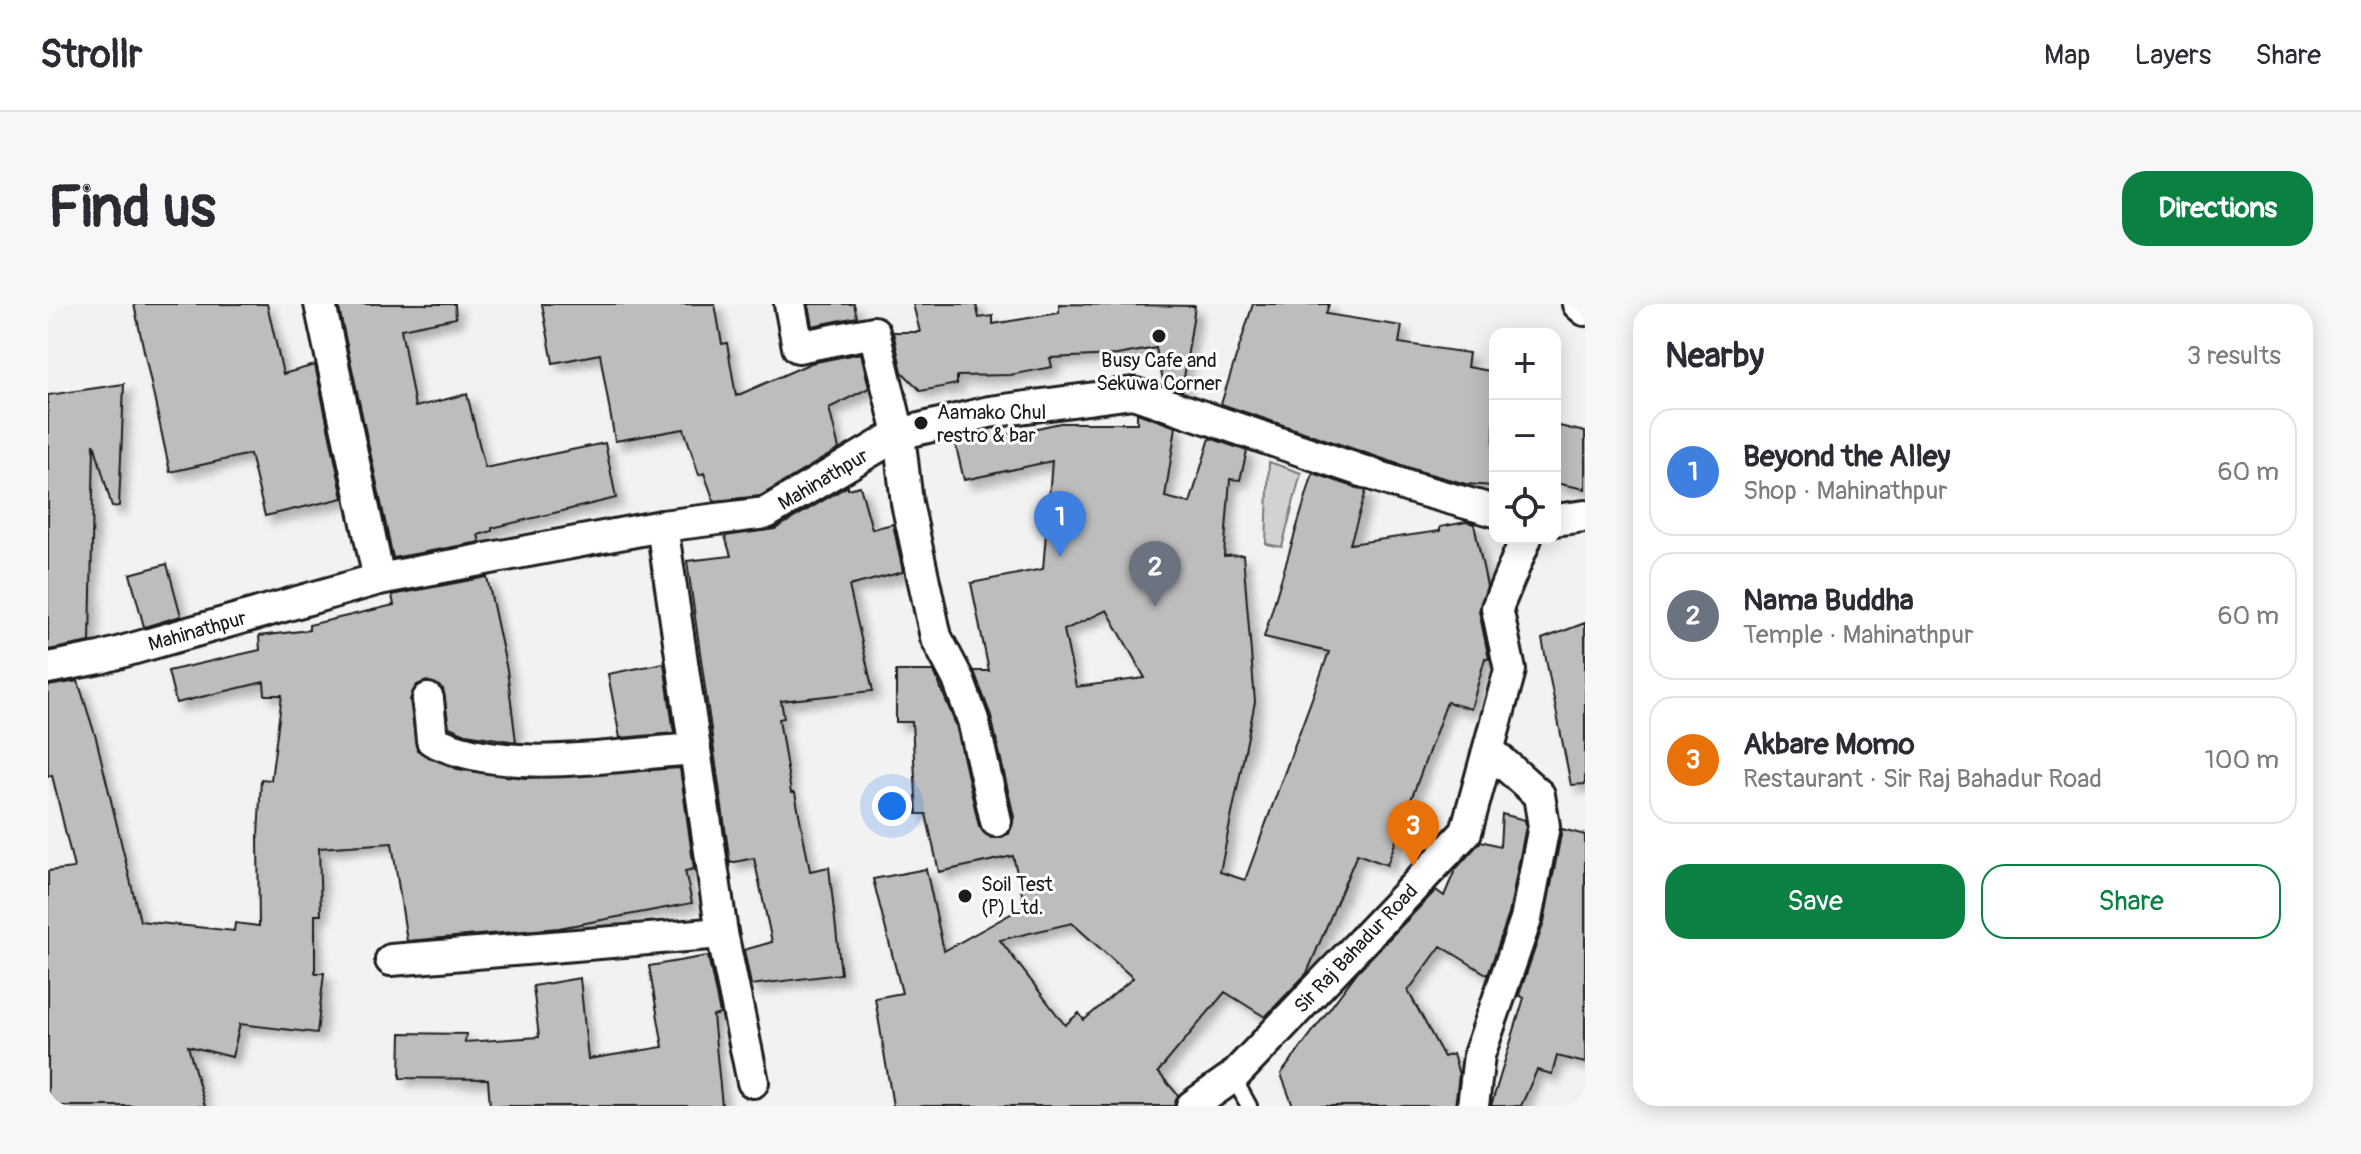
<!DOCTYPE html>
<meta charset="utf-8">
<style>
:root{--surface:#fff;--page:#f7f7f7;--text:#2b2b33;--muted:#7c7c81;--line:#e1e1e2;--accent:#0b8043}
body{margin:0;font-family:Pangolin,sans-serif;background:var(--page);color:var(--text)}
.controls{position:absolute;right:24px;top:24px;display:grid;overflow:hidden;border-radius:16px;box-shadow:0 4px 20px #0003}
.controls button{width:72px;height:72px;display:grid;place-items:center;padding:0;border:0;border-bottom:2px solid var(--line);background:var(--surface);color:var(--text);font:40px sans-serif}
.you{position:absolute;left:844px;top:502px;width:28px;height:28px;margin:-20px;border:6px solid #fff;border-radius:50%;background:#1a73e8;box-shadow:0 0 0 12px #1a73e833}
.badge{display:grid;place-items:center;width:52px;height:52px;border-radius:50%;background:var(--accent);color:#fff;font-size:26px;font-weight:700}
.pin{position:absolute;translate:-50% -66px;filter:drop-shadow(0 2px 4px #0008)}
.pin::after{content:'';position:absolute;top:42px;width:28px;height:24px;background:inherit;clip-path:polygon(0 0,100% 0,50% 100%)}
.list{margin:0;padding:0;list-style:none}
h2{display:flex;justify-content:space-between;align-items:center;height:104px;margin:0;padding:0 32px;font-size:34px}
h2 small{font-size:26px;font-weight:400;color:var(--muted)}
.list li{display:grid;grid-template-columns:52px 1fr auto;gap:24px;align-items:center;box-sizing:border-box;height:128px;margin:0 16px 16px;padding:0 16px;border:2px solid var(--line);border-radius:24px}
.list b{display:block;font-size:30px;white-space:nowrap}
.list p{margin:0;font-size:26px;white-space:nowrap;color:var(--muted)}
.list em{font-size:26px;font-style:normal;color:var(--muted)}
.actions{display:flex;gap:16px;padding:24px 32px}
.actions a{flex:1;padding:18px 0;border:2px solid var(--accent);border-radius:24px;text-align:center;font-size:28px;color:var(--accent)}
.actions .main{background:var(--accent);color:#fff}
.icon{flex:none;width:44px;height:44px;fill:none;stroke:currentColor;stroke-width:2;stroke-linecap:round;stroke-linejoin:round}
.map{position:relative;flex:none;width:1537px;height:802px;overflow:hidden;border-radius:24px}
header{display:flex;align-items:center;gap:48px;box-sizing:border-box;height:112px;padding:0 40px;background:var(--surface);border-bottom:2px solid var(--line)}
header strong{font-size:38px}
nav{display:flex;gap:44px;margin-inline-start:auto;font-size:28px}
.intro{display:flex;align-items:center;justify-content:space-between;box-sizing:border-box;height:192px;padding:0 48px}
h1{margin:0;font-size:56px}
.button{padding:20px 36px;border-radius:24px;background:var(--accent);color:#fff;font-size:28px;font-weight:700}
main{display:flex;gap:48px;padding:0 48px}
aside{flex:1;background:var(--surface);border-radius:24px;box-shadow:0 4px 20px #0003}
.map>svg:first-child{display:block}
.green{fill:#d2d2d2;stroke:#777;stroke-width:2}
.building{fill:#bdbdbd;stroke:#1c1c1c;stroke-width:2;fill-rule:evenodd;filter:url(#shadow)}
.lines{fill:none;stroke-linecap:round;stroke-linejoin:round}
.service-casing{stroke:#1c1c1c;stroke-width:20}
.minor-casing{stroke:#1c1c1c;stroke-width:36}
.service{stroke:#fff;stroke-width:14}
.minor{stroke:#fff;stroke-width:30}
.poi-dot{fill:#1c1c1c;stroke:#fff;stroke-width:3}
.labels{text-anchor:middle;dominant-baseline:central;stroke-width:6;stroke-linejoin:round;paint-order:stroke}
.poi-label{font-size:20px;fill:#1c1c1c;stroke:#fff;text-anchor:start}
.street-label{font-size:20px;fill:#1c1c1c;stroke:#fff}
</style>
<header>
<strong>Strollr</strong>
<nav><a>Map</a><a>Layers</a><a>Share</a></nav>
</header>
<div class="intro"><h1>Find us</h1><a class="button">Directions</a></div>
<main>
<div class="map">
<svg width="1537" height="802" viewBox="0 0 1537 802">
<defs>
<filter id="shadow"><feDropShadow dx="7" dy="7" stdDeviation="4" flood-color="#0004"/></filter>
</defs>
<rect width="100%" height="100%" fill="#f2f2f2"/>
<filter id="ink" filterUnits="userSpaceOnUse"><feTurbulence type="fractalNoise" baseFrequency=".0125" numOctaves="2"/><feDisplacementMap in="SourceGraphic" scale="16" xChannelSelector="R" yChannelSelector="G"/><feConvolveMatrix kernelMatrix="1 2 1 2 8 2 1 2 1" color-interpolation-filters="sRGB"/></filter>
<g filter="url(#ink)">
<path class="green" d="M1221,158L1253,169L1234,243L1218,240Z"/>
<path class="building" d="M86,0H219L235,70L267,61L295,194L217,212L202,150L122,168Z
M290,0H407L408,14L353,25L367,103L419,90L437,164L557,139L568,194L444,224V227L430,231L432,238L345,254Z
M494,0H667L674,40L679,39L688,92L763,59L813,49L821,84L781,104L791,145L712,192L666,197L656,169L651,171L636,125L567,137L552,50L505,59Z
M760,0H806L809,13L764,22Z
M865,0H928L931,14L945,12V20L1011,9V0L1147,2L1134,87L1116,81L1108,44L1069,51L1002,54L1004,63L962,71L909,72V80L873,87L854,68L845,28H872Z
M1205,0H1281L1278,10L1354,22L1351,39L1421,49L1419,63L1447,68L1445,182L1418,180L1371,167L1173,100Z
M76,80L71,202L64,203L46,139L42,338L0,346V91Z
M1089,109L1128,123L1117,193L1142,199L1162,134L1199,147L1192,176L1182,175L1176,252L1195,251L1207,398L1172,568L1197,576L1281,348L1216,333L1265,169L1318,187L1302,240L1392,227V223L1418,218L1426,220L1439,282L1431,307L1441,355L1437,354L1423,405L1399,398L1339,561L1309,550L1259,669L1217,713L1177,688L1110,768L1130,791L1126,802H845L827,694L854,689L825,575L878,565L896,647L977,602L965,552L891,568L878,510H869L864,418H848V367H886L908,421L931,522L943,534L961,530L966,513L943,412L926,367H941L923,279L995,265L1004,157L916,176L907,138L943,129L944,134L1012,119H1089ZM1059,306L1097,374L1028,383L1016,326ZM1024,619L1085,674L1036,716L1031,709L1017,721L952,636Z
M1507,121L1537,128V185L1507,179Z
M800,182V185L812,182L824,225L845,220L855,268L801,282L825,387L733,397L736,414L731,415L743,489H747L762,567L781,563L793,670L703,681L696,646L724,638L706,554L682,559L639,257L683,252L677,232L727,225Z
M119,260L133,312L96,323L82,270Z
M439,273L459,366L468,438L418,430L401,423L395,385L379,377L369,381L362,396L369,446L409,465L477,474L632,464L646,565L637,567L644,599L511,624L359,637L344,539L271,544L273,611H267V669H276L269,729L192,720L184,753L140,742L157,802H0V567L26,564L4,471L0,472V382L30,377L48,434L92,617L186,627L187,619L211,622L210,533L213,475L223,476L234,391H217L216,378L128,399L120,367L212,346L211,332L261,326V321L346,301L344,291Z
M1537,319V480L1523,481L1494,335Z
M616,359L626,429L572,434L560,370Z
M1454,510L1477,516L1478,522L1461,610L1440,671L1393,642L1360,687L1396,753L1405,750L1411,771L1407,802H1245L1233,770L1310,667L1388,586L1396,592L1407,566L1433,537L1452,542Z
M1514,525L1537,531V759L1509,752L1504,770L1489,766L1473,802H1443L1476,694L1471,691L1496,618Z
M660,652L672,710L665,712L674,802H442L440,775L352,774L353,729L418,730L417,738L491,733L485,682L532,674L540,755L615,743L601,662Z"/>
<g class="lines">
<g class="service-casing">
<path id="service" d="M1185,773L1201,802"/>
</g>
<g class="minor-casing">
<g id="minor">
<path d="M272,0L331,275"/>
<path d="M742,0L750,43L826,28L851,130L859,199L888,333L910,375L925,416L948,517"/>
<path d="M1530,0L1537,6"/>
<path d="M1507,216L1537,212"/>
<path d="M614,222L674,629L705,778"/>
<path id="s1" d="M0,364L52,354L331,275L614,222L718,209L851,130L941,108L1085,89L1361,183L1447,207"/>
<path d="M380,395L384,436C457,473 568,450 647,445"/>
<path d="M343,656L674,629"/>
<path id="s2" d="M1144,802L1185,773L1418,528L1462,366L1449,304L1478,234"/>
<path d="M1425,802L1431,751L1478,615L1496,522L1491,491L1442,447"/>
</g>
</g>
<use href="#service" class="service"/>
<use href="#minor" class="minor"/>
</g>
</g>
<g class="poi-dot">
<circle cx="1111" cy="32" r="8"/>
<circle cx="873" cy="119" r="8"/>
<circle cx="917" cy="592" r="8"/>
</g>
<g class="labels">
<g class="poi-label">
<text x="1111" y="56" text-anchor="middle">Busy Cafe and<tspan x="1111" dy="23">Sekuwa Corner</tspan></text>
<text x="889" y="108">Aamako Chul<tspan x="889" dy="23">restro &amp; bar</tspan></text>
<text x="933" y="580">Soil Test<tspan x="933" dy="23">(P) Ltd.</tspan></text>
</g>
<g class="street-label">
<text stroke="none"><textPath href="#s1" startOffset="802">Mahinathpur</textPath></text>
<text stroke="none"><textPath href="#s1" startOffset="154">Mahinathpur</textPath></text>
<text stroke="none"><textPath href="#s2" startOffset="228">Sir Raj Bahadur Road</textPath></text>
</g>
</g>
</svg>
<div class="controls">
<button>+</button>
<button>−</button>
<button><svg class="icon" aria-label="locate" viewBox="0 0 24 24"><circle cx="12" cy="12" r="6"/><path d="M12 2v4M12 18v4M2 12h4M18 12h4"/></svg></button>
</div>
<div class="you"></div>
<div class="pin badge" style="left:1012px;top:253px;background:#3f7fe0">1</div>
<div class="pin badge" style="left:1107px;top:303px;background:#6b7280">2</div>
<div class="pin badge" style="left:1365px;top:562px;background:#e8710a">3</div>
</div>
<aside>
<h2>Nearby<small>3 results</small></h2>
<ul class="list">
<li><span class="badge" style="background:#3f7fe0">1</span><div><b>Beyond the Alley</b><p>Shop · Mahinathpur</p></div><em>60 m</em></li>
<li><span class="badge" style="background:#6b7280">2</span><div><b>Nama Buddha</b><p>Temple · Mahinathpur</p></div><em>60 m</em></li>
<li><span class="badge" style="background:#e8710a">3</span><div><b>Akbare Momo</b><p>Restaurant · Sir Raj Bahadur Road</p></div><em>100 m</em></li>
</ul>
<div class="actions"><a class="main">Save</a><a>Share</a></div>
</aside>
</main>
